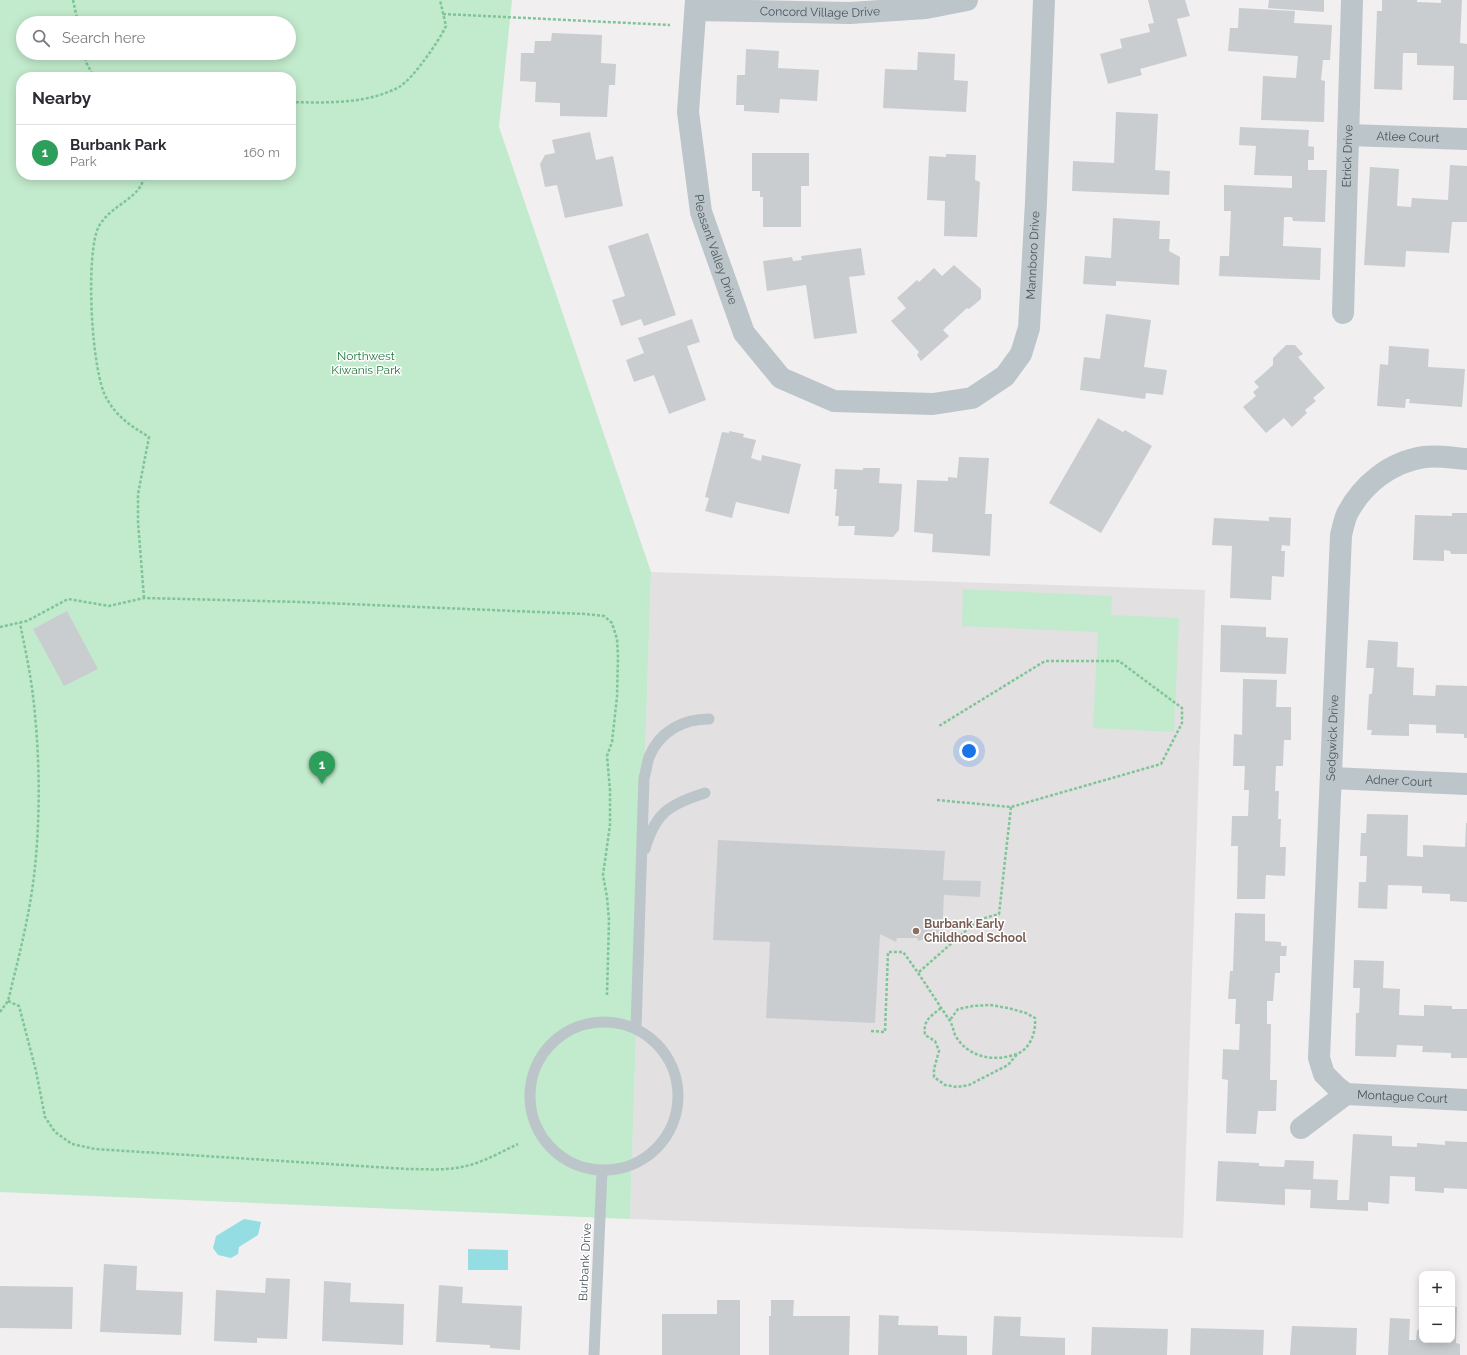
<!DOCTYPE html>
<meta charset="utf-8">
<style>
:root{--surface:#fff;--page:#f7f7f7;--text:#2b2b33;--muted:#7c7c81;--line:#e1e1e2;--accent:#2d8cce}
body{margin:0;font-family:Raleway,sans-serif;background:var(--page);color:var(--text)}
.controls{position:absolute;right:12px;bottom:12px;display:grid;overflow:hidden;border-radius:8px;box-shadow:0 2px 10px #0003}
.controls button{width:36px;height:36px;display:grid;place-items:center;padding:0;border:0;border-bottom:1px solid var(--line);background:var(--surface);color:var(--text);font:20px sans-serif}
.you{position:absolute;left:969px;top:751px;width:14px;height:14px;margin:-10px;border:3px solid #fff;border-radius:50%;background:#1a73e8;box-shadow:0 0 0 6px #1a73e833}
.badge{display:grid;place-items:center;width:26px;height:26px;border-radius:50%;background:var(--accent);color:#fff;font-size:13px;font-weight:700}
.pin{position:absolute;translate:-50% -33px;filter:drop-shadow(0 1px 2px #0008)}
.pin::after{content:'';position:absolute;top:21px;width:14px;height:12px;background:inherit;clip-path:polygon(0 0,100% 0,50% 100%)}
.list{margin:0;padding:0;list-style:none}
h2{display:flex;justify-content:space-between;align-items:center;height:52px;margin:0;padding:0 16px;font-size:17px}
h2 small{font-size:13px;font-weight:400;color:var(--muted)}
.list li{display:grid;grid-template-columns:26px 1fr auto;gap:12px;align-items:center;box-sizing:border-box;height:56px;padding:0 16px;border-top:1px solid var(--line)}
.list b{display:block;font-size:15px;white-space:nowrap}
.list p{margin:0;font-size:13px;white-space:nowrap;color:var(--muted)}
.list em{font-size:13px;font-style:normal;color:var(--muted)}
.icon{flex:none;width:22px;height:22px;fill:none;stroke:currentColor;stroke-width:2;stroke-linecap:round;stroke-linejoin:round}
.map{position:relative;flex:none;width:1467px;height:1355px;overflow:hidden}
.search{position:absolute;background:var(--surface);box-shadow:0 2px 10px #0003;left:16px;top:16px;width:280px;height:44px;display:flex;align-items:center;gap:10px;box-sizing:border-box;padding:0 14px;border-radius:22px;color:var(--muted);font-size:15px}
.panel{position:absolute;background:var(--surface);box-shadow:0 2px 10px #0003;left:16px;top:72px;width:280px;height:108px;border-radius:16px}
.map>svg:first-child{display:block}
.education{fill:#e2e0e1}
.green{fill:#c2eacc;fill-rule:evenodd}
.water{fill:#94dee3}
.building{fill:#cacdd0}
.lines{fill:none;stroke-linecap:round;stroke-linejoin:round}
.path{stroke:#7ec597;stroke-width:2.5;stroke-dasharray:3 2;stroke-linecap:butt}
.service{stroke:#bcc5ca;stroke-width:11}
.minor{stroke:#bcc5ca;stroke-width:22}
.education-dot{fill:#8d6e63;stroke:#fff;stroke-width:1.5}
.labels{text-anchor:middle;dominant-baseline:central;stroke-width:3;stroke-linejoin:round;paint-order:stroke}
.street-label{font-size:12px;fill:#49555b;stroke:#fff}
.park-label{font-size:12px;fill:#21753e;stroke:#fff}
.education-label{font-size:12px;font-weight:bold;fill:#785e54;stroke:#fff;text-anchor:start}
</style>
<div class="map">
<svg width="1467" height="1355" viewBox="0 0 1467 1355">
<rect width="100%" height="100%" fill="#f1eff0"/>
<path class="education" d="M651,572L1205,590L1183,1238L630,1219Z"/>
<path class="green" d="M0,0H512L499,127L651,572L630,1219L0,1192ZM23,23H289V53H23ZM21,77H291V175H21Z
M963,589L1112,596L1111,615L1179,618L1174,732L1093,728L1098,632L962,626Z"/>
<path class="water" d="M244,1219L261,1222L258,1235L239,1247L238,1254L231,1258L218,1255L213,1248L216,1236Z
M468,1249L508,1250V1270H468Z"/>
<path class="building" d="M1148,0H1185L1190,16L1177,19L1187,56L1140,69L1142,75L1108,84L1100,54L1122,48L1120,39L1150,32L1148,24L1154,23Z
M1269,0H1324V12L1268,8Z
M1382,0H1417V2L1441,3V0H1462L1460,43L1467,44V100H1453L1454,66L1417,65V53H1403L1402,90L1374,89L1377,11H1382Z
M1239,8L1295,11L1294,23L1332,25L1330,60H1323L1321,80L1325,81L1324,122L1261,120L1263,76L1296,78L1298,56L1228,51L1230,28H1238Z
M552,33L602,35L601,63L616,64L615,85H609L607,117L560,116V103L535,102L536,82L520,81L521,53H534L535,41H551Z
M746,49L779,51L778,68L819,70L817,101L780,99L779,113L744,111V105H736L737,75H745Z
M918,52L955,54L954,80L968,81L966,112L883,108L885,69L917,70Z
M1116,112L1158,114L1155,170L1170,171L1169,195L1072,191L1073,161L1114,163Z
M1240,127L1309,130L1308,146L1314,147V160H1308V170H1327L1325,222L1293,221L1292,217H1284L1283,246L1321,248L1320,280L1219,276L1220,256H1229L1231,211H1224V185L1292,188V176L1254,175L1256,146L1239,145Z
M590,132L596,160L613,156L623,206L565,218L557,185L545,187L540,164L545,155L555,153L552,140Z
M752,153H809V186H801V227H763V197H760V191H752Z
M946,154L976,155L975,180L980,182L977,237L944,236L945,201L927,200L929,156L946,157Z
M1450,165L1467,166V222H1452L1449,253L1406,251L1405,267L1364,265L1370,167L1399,169L1397,206L1411,207L1412,198L1448,200Z
M1113,218L1160,221L1159,239H1170L1169,251L1180,257L1179,285L1116,281V286L1083,284L1085,256L1111,258Z
M648,233L676,315L644,326L641,319L621,326L612,300L625,296L608,246Z
M861,248L865,275L849,277L857,333L814,339L806,285L767,291L763,261L792,257L793,261L802,260L801,256Z
M954,265L981,289V299L969,309L967,308L943,330L949,336L921,361L917,355L919,352L891,321L906,308L897,298L917,280L919,282L934,268L942,276Z
M1106,314L1151,320L1144,367L1167,370L1163,395L1146,393L1145,399L1080,390L1084,357L1100,359Z
M692,319L700,342L687,346L706,400L669,414L654,375L634,382L626,360L644,353L638,338Z
M1286,345H1295L1303,354L1298,357L1325,388L1313,398L1316,401L1305,410L1307,413L1292,427L1284,418L1266,433L1243,407L1256,396L1253,392L1259,387L1254,382L1273,365V358Z
M1389,346L1429,349L1428,367L1465,369L1462,407L1409,403L1410,399H1406L1405,408L1377,406L1380,364L1388,365Z
M1098,418L1123,432L1125,430L1152,446L1101,533L1049,503Z
M729,431L744,434L743,437L756,440L751,458L761,461L762,455L801,464L789,514L736,502L732,518L705,511L709,498L705,497L722,432L729,433Z
M959,457L989,458L985,514H992L990,556L932,552L933,534L914,532L917,480L948,481V477L957,478Z
M863,468H880L879,483L902,484L899,530L893,537L854,535L855,526H838L839,516H835L837,489H834L835,469L863,470Z
M1452,513H1467V554H1451L1450,551L1444,550V561L1413,560L1415,515L1452,516Z
M1269,517L1291,518L1290,546L1282,545L1281,551H1285L1284,577L1272,576L1271,600L1230,598L1232,546L1212,545L1214,518L1269,521Z
M67,611L98,669L64,686L33,629Z
M1221,625L1266,627V637L1288,638L1286,674L1220,672Z
M1368,640L1398,642L1397,667L1414,668L1413,695L1435,696L1436,685L1467,686V738H1464V734L1436,733V725L1409,724V736L1371,735L1372,730H1367L1369,694H1372L1374,668H1366Z
M1243,679L1277,680L1276,707H1291V740H1284L1283,766H1276L1275,791H1279L1278,819H1281L1280,847H1286L1285,876L1266,875L1265,899H1237L1238,846H1231L1232,816H1248L1249,790H1244L1245,766H1233L1234,734L1242,735Z
M1367,814L1408,815L1407,856L1423,857V845L1465,847L1466,823H1467V902L1450,901V894L1422,893V886L1388,885L1387,909L1358,908L1359,882H1366L1367,856H1360L1361,833H1366Z
M718,840L945,851L943,880L981,881L980,897L944,895L942,936H934L918,941L917,938H897L896,942L880,934L875,1023L766,1018L770,942L713,940Z
M1235,913L1265,914V941L1281,942V946H1287L1286,956H1280V973H1275L1273,1001H1267V1024H1271L1270,1080H1277L1276,1111H1258L1256,1134L1226,1133L1228,1080L1222,1079L1223,1049L1239,1050L1240,1024H1235L1236,999H1228L1230,971H1233Z
M1354,960L1384,961L1383,988L1400,989L1399,1015L1424,1016V1005L1452,1006V1009H1467V1058H1451V1053L1422,1052L1423,1046L1397,1045L1396,1057L1355,1056L1356,1013H1359L1360,988H1353Z
M1353,1134L1392,1136V1146L1417,1147V1143L1445,1145V1141L1467,1142V1189L1444,1188V1193L1415,1191V1177L1390,1176L1389,1204L1368,1202V1211L1310,1208L1311,1190L1285,1189V1205L1216,1201L1218,1161L1259,1163V1166L1284,1167L1285,1160L1314,1161L1313,1179L1338,1180L1337,1200H1349Z
M104,1264L137,1266L136,1290L183,1292L181,1335L100,1332Z
M266,1278L290,1279L287,1339L257,1338V1343L214,1341L216,1290L265,1293Z
M324,1281L351,1283L350,1302L404,1304L403,1345L322,1341Z
M439,1285L463,1287L462,1303L522,1306L520,1350L490,1348V1345L436,1342Z
M0,1286L73,1287L72,1329L0,1328Z
M717,1300H740V1355H662V1314H717Z
M771,1300H794L793,1316H850L849,1355H769V1316H771Z
M1452,1307H1457L1456,1343L1460,1344V1355H1388L1390,1318L1410,1319L1409,1340H1416L1417,1331L1422,1325V1340H1452Z
M879,1315L899,1316L898,1325L938,1326V1335L967,1336V1355H878Z
M994,1316L1021,1317L1020,1336L1065,1338V1355H992Z
M1292,1326L1357,1328L1356,1355H1290Z
M1092,1327L1168,1329L1167,1355H1091Z
M1191,1328L1264,1330L1263,1355H1190Z"/>
<g class="lines">
<path class="path" d="M73,0L78,23
M443,14L670,25
M84,53L86,62L94,77
M291,102C326,103 368,104 399,87C413,79 439,41 446,26L440,0
M144,598L138,522V494L149,437C131,426 117,417 107,399C91,374 85,251 99,226C108,210 126,203 137,191C141,187 143,180 146,175
M0,627L27,621L68,599L109,606L144,598L301,602L585,614L604,616L612,623L617,639L618,656L617,697L612,742L607,756L610,790V825L603,875L607,897L609,920L607,995
M937,800L1011,807L1161,764L1182,723V708L1119,661H1045L939,726
M919,972L978,920L999,914L1011,807
M8,1001L19,1006L36,1071L45,1117L55,1132L72,1144L95,1149L407,1169C426,1169 447,1171 466,1166C484,1162 501,1152 518,1144
M941,1008C930,1017 923,1020 925,1035L935,1041L939,1051L934,1069V1077L945,1085L957,1087L969,1085L1008,1065L1018,1053
M0,1012L8,1001C18,960 29,918 34,876C41,815 40,750 32,688C29,666 24,644 20,623
M871,1031L885,1032L888,952H903C919,973 933,996 948,1018C952,1023 953,1029 955,1035C968,1058 994,1062 1017,1054C1031,1048 1036,1032 1035,1018L1026,1013L1008,1008L990,1005L973,1006L958,1009L950,1020"/>
<path class="service" d="M645,849C655,813 670,804 705,793
M530 1096a74 74 0 1 1 148 0a74 74 0 1 1-148 0Z
M636,1029L644,778C646,771 647,764 649,757C660,731 683,719 709,719
M594,1355L602,1171"/>
<g class="minor">
<path id="s1" d="M696,0L688,112L701,212L744,333L781,378L834,401L933,404L972,398L1005,376L1021,354L1029,328L1036,202L1044,0"/>
<path id="s2" d="M696,10L850,13L926,8L967,0"/>
<path id="s3" d="M1348,135L1467,139"/>
<path id="s4" d="M1343,313L1352,0"/>
<path id="s5" d="M1331,778L1467,784"/>
<path id="s6" d="M1346,1094L1336,1086L1324,1074L1319,1058L1341,535C1343,528 1344,521 1347,514C1362,485 1390,462 1424,457C1437,455 1453,458 1467,459"/>
<path id="s7" d="M1301,1128L1346,1094L1467,1100"/>
</g>
</g>
<circle class="education-dot" cx="916" cy="931" r="4"/>
<g class="labels">
<g class="street-label">
<text stroke="none"><textPath href="#s2" startOffset="124">Concord Village Drive</textPath></text>
<text stroke="none"><textPath href="#s3" startOffset="60">Atlee Court</textPath></text>
<text stroke="none"><textPath href="#s4" startOffset="157">Etrick Drive</textPath></text>
<text stroke="none"><textPath href="#s1" startOffset="253">Pleasant Valley Drive</textPath></text>
<text stroke="none"><textPath href="#s1" startOffset="763">Mannboro Drive</textPath></text>
<text stroke="none"><textPath href="#s6" startOffset="367">Sedgwick Drive</textPath></text>
<text stroke="none"><textPath href="#s5" startOffset="68">Adner Court</textPath></text>
<text stroke="none"><textPath href="#s7" startOffset="113">Montague Court</textPath></text>
<text transform="translate(585 1262) rotate(-87)">Burbank Drive</text>
</g>
<g class="park-label">
<text x="366" y="356">Northwest<tspan x="366" dy="14">Kiwanis Park</tspan></text>
</g>
<g class="education-label">
<text x="924" y="924">Burbank Early<tspan x="924" dy="14">Childhood School</tspan></text>
</g>
</g>
</svg>
<div class="controls">
<button>+</button>
<button>−</button>
</div>
<div class="you"></div>
<div class="pin badge" style="left:322px;top:784px;background:#2e9e5b">1</div>
<div class="search"><svg class="icon" aria-label="search" viewBox="0 0 24 24"><circle cx="10" cy="10" r="6"/><path d="M15 15l6 6"/></svg>Search here</div>
<section class="panel">
<h2>Nearby<small></small></h2>
<ul class="list">
<li><span class="badge" style="background:#2e9e5b">1</span><div><b>Burbank Park</b><p>Park</p></div><em>160 m</em></li>
</ul>
</section>
</div>
